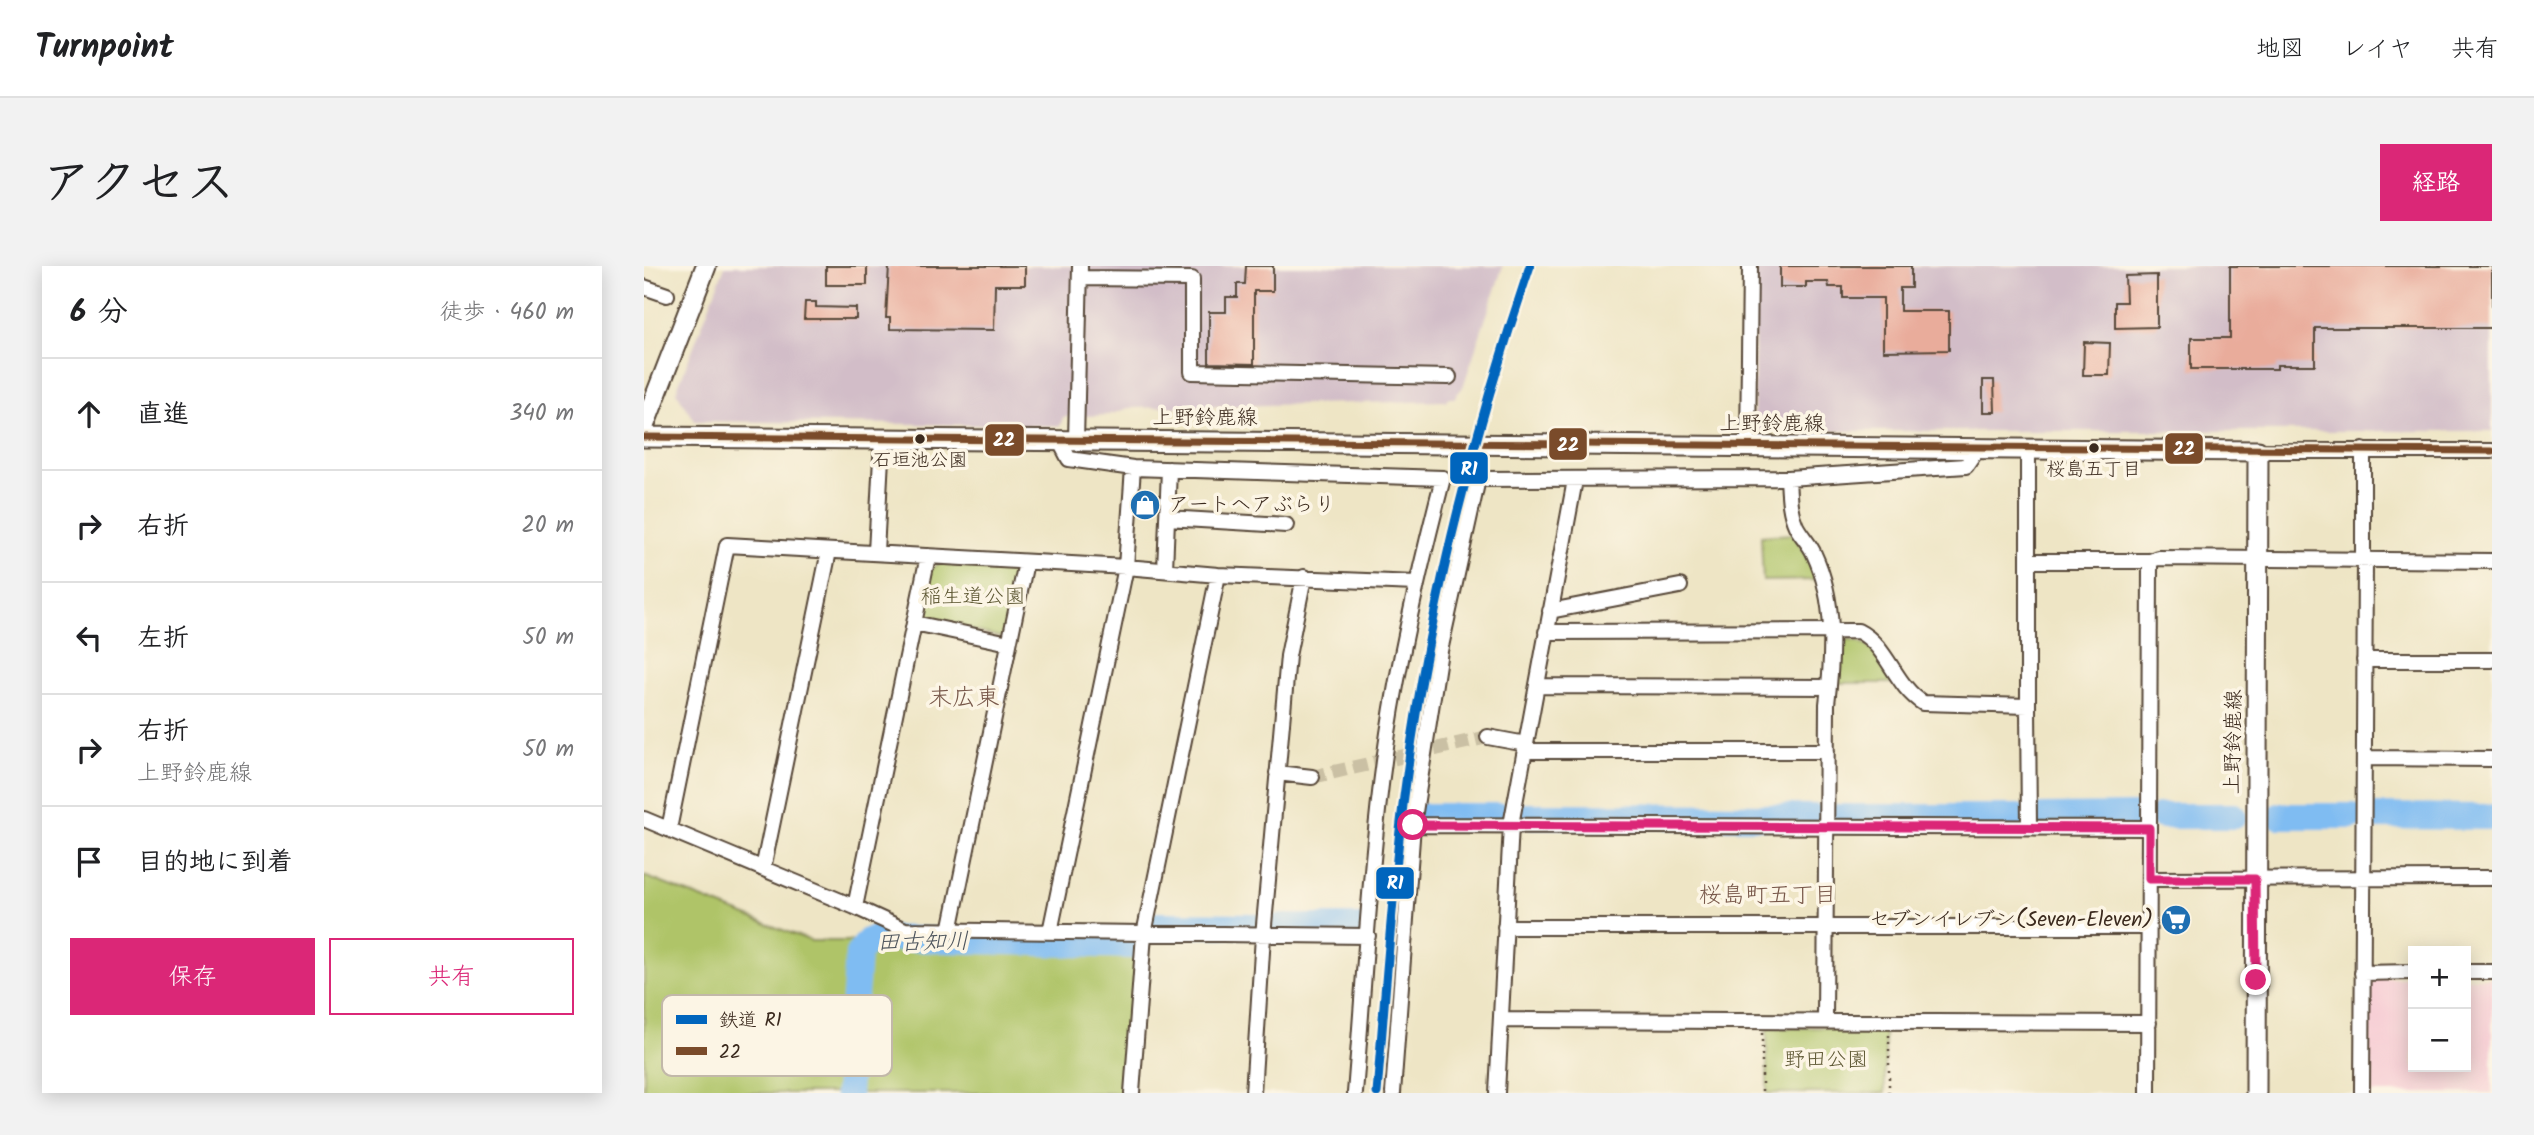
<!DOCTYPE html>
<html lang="ja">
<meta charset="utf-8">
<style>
:root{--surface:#fff;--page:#f2f2f2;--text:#202124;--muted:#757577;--line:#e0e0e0;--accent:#db2777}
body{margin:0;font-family:Kalam,"Klee One",sans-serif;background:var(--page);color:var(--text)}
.controls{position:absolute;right:21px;bottom:21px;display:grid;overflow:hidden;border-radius:0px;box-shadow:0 4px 18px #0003}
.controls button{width:63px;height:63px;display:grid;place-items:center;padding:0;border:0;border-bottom:2px solid var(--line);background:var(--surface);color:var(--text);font:35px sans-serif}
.stop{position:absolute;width:21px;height:21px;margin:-16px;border:5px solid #db2777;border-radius:50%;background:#fff}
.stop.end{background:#db2777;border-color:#fff;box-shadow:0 2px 7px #0008}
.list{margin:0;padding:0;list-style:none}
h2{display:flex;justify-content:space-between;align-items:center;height:91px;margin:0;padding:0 28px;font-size:30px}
h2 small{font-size:23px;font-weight:400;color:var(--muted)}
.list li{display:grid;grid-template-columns:46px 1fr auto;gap:21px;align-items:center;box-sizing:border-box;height:112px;padding:0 28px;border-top:2px solid var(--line)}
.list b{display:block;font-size:26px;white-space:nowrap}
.list p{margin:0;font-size:23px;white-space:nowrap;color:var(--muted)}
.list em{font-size:23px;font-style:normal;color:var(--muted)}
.actions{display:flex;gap:14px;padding:21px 28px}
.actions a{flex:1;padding:16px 0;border:2px solid var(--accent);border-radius:0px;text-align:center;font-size:24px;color:var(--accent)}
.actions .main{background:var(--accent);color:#fff}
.icon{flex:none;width:38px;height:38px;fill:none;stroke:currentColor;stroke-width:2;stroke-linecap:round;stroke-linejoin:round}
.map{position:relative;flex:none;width:1848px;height:827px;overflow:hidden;border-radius:0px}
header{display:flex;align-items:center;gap:42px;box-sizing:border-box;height:98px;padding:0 35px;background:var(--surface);border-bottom:2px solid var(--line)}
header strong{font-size:33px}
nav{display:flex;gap:38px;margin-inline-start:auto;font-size:24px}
.intro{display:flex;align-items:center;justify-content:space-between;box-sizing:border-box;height:168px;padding:0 42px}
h1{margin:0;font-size:49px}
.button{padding:18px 32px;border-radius:0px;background:var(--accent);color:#fff;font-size:24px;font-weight:700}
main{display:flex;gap:42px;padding:0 42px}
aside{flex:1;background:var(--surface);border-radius:0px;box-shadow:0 4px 18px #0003}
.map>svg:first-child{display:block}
.built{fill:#f7cfd5}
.industrial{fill:#d2bdc8}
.green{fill:#afc468;stroke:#757743;stroke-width:2}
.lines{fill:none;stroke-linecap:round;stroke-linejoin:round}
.river{stroke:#7fbcf2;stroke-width:26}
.building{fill:#e9ac9b}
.minor-tunnel{stroke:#cac0a4;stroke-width:14;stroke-dasharray:14 7;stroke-linecap:butt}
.minor-casing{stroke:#564637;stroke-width:18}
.major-casing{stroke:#564637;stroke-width:23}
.path{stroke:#564637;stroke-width:2.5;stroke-dasharray:2 5;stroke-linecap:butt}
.minor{stroke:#fff;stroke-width:14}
.major{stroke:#fff;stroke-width:19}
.bus-1-casing{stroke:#fcf5e5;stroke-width:12}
.bus-1{stroke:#7a4b2a;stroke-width:7}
.rail-1-casing{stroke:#fcf5e5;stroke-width:14}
.rail-1{stroke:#0065bd;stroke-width:9}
.route{stroke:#db2777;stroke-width:9}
.bus-dot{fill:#3b2a1e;stroke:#fcf5e5;stroke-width:2.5}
.labels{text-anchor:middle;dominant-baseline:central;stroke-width:7;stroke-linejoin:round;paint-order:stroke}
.bus-label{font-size:19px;fill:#3b2a1e;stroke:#fcf5e5}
.street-label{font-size:21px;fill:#3b2a1e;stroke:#fcf5e5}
.poi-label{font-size:21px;fill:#3b2a1e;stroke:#fcf5e5;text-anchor:start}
.park-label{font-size:21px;fill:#5e5834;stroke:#fcf5e5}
.neighbourhood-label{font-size:23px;fill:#78584a;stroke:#fcf5e5}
.water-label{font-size:23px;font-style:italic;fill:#4f565e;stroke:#fcf5e5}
.quarter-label{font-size:24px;fill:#78584a;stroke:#fcf5e5}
.key{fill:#fcf5e5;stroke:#c2b8a9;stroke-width:2}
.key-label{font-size:19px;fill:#3b2a1e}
.line-badge{stroke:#fcf5e5;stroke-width:2.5}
.badge-label{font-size:19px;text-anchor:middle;font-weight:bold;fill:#fff}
</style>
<header>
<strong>Turnpoint</strong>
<nav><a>地図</a><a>レイヤ</a><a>共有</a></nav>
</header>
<div class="intro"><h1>アクセス</h1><a class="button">経路</a></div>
<main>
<aside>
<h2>6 分<small>徒歩 · 460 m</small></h2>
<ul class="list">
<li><svg class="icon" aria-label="ahead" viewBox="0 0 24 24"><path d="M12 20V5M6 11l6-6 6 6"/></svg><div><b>直進</b></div><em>340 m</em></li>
<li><svg class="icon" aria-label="right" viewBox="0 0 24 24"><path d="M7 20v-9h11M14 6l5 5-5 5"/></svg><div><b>右折</b></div><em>20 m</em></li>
<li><svg class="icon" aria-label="left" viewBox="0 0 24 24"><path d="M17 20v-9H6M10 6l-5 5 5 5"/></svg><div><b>左折</b></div><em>50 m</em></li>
<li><svg class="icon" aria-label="right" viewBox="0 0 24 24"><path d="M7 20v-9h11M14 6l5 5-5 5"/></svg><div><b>右折</b><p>上野鈴鹿線</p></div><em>50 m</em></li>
<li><svg class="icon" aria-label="arrive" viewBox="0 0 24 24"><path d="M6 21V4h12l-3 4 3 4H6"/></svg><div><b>目的地に到着</b></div></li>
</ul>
<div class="actions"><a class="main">保存</a><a>共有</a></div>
</aside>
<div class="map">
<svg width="1848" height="827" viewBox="0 0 1848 827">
<rect width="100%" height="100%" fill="#fcf5e5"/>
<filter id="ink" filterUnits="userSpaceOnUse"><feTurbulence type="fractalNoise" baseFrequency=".0143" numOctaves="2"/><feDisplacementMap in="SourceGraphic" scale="14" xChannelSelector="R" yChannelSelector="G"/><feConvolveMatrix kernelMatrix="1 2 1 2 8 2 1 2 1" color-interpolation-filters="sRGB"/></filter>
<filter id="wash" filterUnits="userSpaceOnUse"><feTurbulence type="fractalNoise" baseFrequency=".00686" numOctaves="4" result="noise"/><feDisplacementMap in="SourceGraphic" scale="28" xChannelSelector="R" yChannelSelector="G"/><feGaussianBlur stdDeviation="1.57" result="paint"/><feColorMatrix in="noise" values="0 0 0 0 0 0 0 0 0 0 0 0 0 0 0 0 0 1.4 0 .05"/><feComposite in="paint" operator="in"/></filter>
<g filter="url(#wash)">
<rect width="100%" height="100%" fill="#eee5c5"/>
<path class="built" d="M1732,712H1769V801H1822V712H1848V827H1725V723Z"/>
<path class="industrial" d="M81,0H859L819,121L810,132H803L802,135L484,142L465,149L419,151L416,160L51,155L32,126Z
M1112,0H1848V165H1116L1113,162L1110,149Z"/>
<path class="green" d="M1149,268L1164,293L1171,314L1119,315L1117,270Z
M297,296L370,300L374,308L361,372L277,353L287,303Z
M1200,373C1231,374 1234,393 1248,417H1194V380Z
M0,610L167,675H486L493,681L482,827H0Z
M1241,761V827H1123V762Z"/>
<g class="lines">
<path class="river" d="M782,550H857
M881,550L1170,551
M1517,550H1590
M1635,550H1708
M1731,550L1848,551
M1194,551H1373
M1397,551L1494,550
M511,661L513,659L608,660
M631,661H716
M204,827L214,688L225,674L234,672L489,680"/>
</g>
<g id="blocks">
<path class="building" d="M182,0H223V19H182Z
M245,0H381V19H351L350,64L246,63V52H242Z
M602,0H629V25H610V98L565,97V46H582V31H593V18H601Z
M1136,0H1267V22H1256V45H1305V84L1239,85V32H1199V21H1185L1184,16H1162V21H1136Z
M1586,0H1848V62H1671V99H1633V103H1547V72H1586Z
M1513,9V61L1471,62V36H1482L1481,10Z
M161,36H172V41L212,42V53H160Z
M1440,76L1466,77L1465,109H1439Z
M1339,114H1350L1351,146H1339Z"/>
</g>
</g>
<g filter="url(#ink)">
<use href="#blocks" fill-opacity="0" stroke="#564637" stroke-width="2"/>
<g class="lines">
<path class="minor-tunnel" d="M668,511L844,471"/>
<g class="minor-casing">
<path id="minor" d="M436,12L548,13V106L805,111
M0,21L23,29
M415,174L425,193L489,202L799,212C777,297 757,381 744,467C726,586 721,707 711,827
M432,175L436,0
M1104,181L1106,0
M1614,185H1848
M1144,212C1145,229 1145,245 1152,260C1157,270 1166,278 1170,288C1192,335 1189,389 1183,438L1181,755
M523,252L642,259
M232,286L238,173
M1385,295H1506L1514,292L1848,295
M521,304L525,203
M906,345L1036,320
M270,357L365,377
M902,366L1214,365C1244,380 1250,419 1279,437L1384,440V181
M1720,394H1848
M893,420L1185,421
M1384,440L1385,561
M844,471L882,478
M881,485H1183
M1720,492L1848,493
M633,507L668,511
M0,553L211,641L261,664L724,670
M769,559L1505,562
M25,563L83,279L482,301L574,309L772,317
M119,603L185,285
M1505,613L1848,612
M211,641L284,290
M861,661H1504
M306,665L382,296
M406,666L482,301L489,202
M1822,706H1848
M1718,707L1769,706
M857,754L1505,757
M488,827L500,668L574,309
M609,827L619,670L644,390L660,311
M749,827L769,559L796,385L834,213L1144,212L1322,200L1335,181
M853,827L867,559L931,214
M1504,827L1506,295
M1718,827L1721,295L1719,287V184"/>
</g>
<g class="major-casing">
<path id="major" d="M0,160L62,0
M0,171L1614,185L1612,827"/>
</g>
<path class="path" d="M1118,767V827
M1245,769V827"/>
<use href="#minor" class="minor"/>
<use href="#major" class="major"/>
<g class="bus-1-casing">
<path id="bus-1" d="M0,171L1848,185"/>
</g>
<use href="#bus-1" class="bus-1"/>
<g class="rail-1-casing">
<path id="rail-1" d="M733,827C740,742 746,658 755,573C776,378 823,185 886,0"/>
</g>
<use href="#rail-1" class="rail-1"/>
</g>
</g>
<g class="lines" filter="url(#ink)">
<path class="route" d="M769,559L1505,562V613H1611L1612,714"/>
</g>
<defs>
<g id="shop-disc" transform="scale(1.575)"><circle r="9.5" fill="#1f6fb2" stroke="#fcf5e5"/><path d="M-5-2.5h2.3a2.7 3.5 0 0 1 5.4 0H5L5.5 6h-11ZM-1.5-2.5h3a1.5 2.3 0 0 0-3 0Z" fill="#fff"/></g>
<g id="supermarket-disc" transform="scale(1.575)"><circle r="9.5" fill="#1f6fb2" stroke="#fcf5e5"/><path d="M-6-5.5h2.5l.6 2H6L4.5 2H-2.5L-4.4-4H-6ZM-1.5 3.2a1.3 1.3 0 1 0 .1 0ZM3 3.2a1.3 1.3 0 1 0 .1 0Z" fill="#fff"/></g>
</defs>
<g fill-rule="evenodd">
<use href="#shop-disc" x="501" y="239"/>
<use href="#supermarket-disc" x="1532" y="654"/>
</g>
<g class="bus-dot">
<circle cx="276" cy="173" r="6"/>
<circle cx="1450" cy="182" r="6"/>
</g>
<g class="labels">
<g class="bus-label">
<text x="276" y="195">石垣池公園</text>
<text x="1450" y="204">桜島五丁目</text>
</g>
<g class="street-label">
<text x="561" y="152">上野鈴鹿線</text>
<text x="1128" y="158">上野鈴鹿線</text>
<text transform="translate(1590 476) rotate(-89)">上野鈴鹿線</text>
</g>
<g class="poi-label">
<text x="524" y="239">アートヘアぶらり</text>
<text x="1509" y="654" text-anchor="end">セブンイレブン(Seven-Eleven)</text>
</g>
<g class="park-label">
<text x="329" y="331">稲生道公園</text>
<text x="1182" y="794">野田公園</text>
</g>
<g class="neighbourhood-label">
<text x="1124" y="630">桜島町五丁目</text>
</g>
<g class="water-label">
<text transform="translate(279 677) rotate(-1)">田古知川</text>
</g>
<g class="quarter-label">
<text x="320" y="432">末広東</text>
</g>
</g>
<rect x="18" y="729" width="230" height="81" rx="10" class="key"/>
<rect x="32" y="749" width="31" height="9" fill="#0065bd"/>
<rect x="32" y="781" width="31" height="8" fill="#7a4b2a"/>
<g class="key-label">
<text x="75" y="760">鉄道 R1</text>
<text x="75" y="792">22</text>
</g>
<g class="line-badge">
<rect x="340" y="157" width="41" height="34" rx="7" fill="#7a4b2a"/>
<rect x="904" y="161" width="40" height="34" rx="7" fill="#7a4b2a"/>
<rect x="1520" y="166" width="40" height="33" rx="7" fill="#7a4b2a"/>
<rect x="805" y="185" width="40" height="34" rx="7" fill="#0065bd"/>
<rect x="731" y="600" width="40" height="34" rx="7" fill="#0065bd"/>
</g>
<g class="badge-label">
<text x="360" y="180">22</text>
<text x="924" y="185">22</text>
<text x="1540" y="189">22</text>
<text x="825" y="209">R1</text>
<text x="751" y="623">R1</text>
</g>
</svg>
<div class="controls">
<button>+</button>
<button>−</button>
</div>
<div class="stop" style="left:769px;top:559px"></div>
<div class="stop end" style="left:1612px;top:714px"></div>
</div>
</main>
